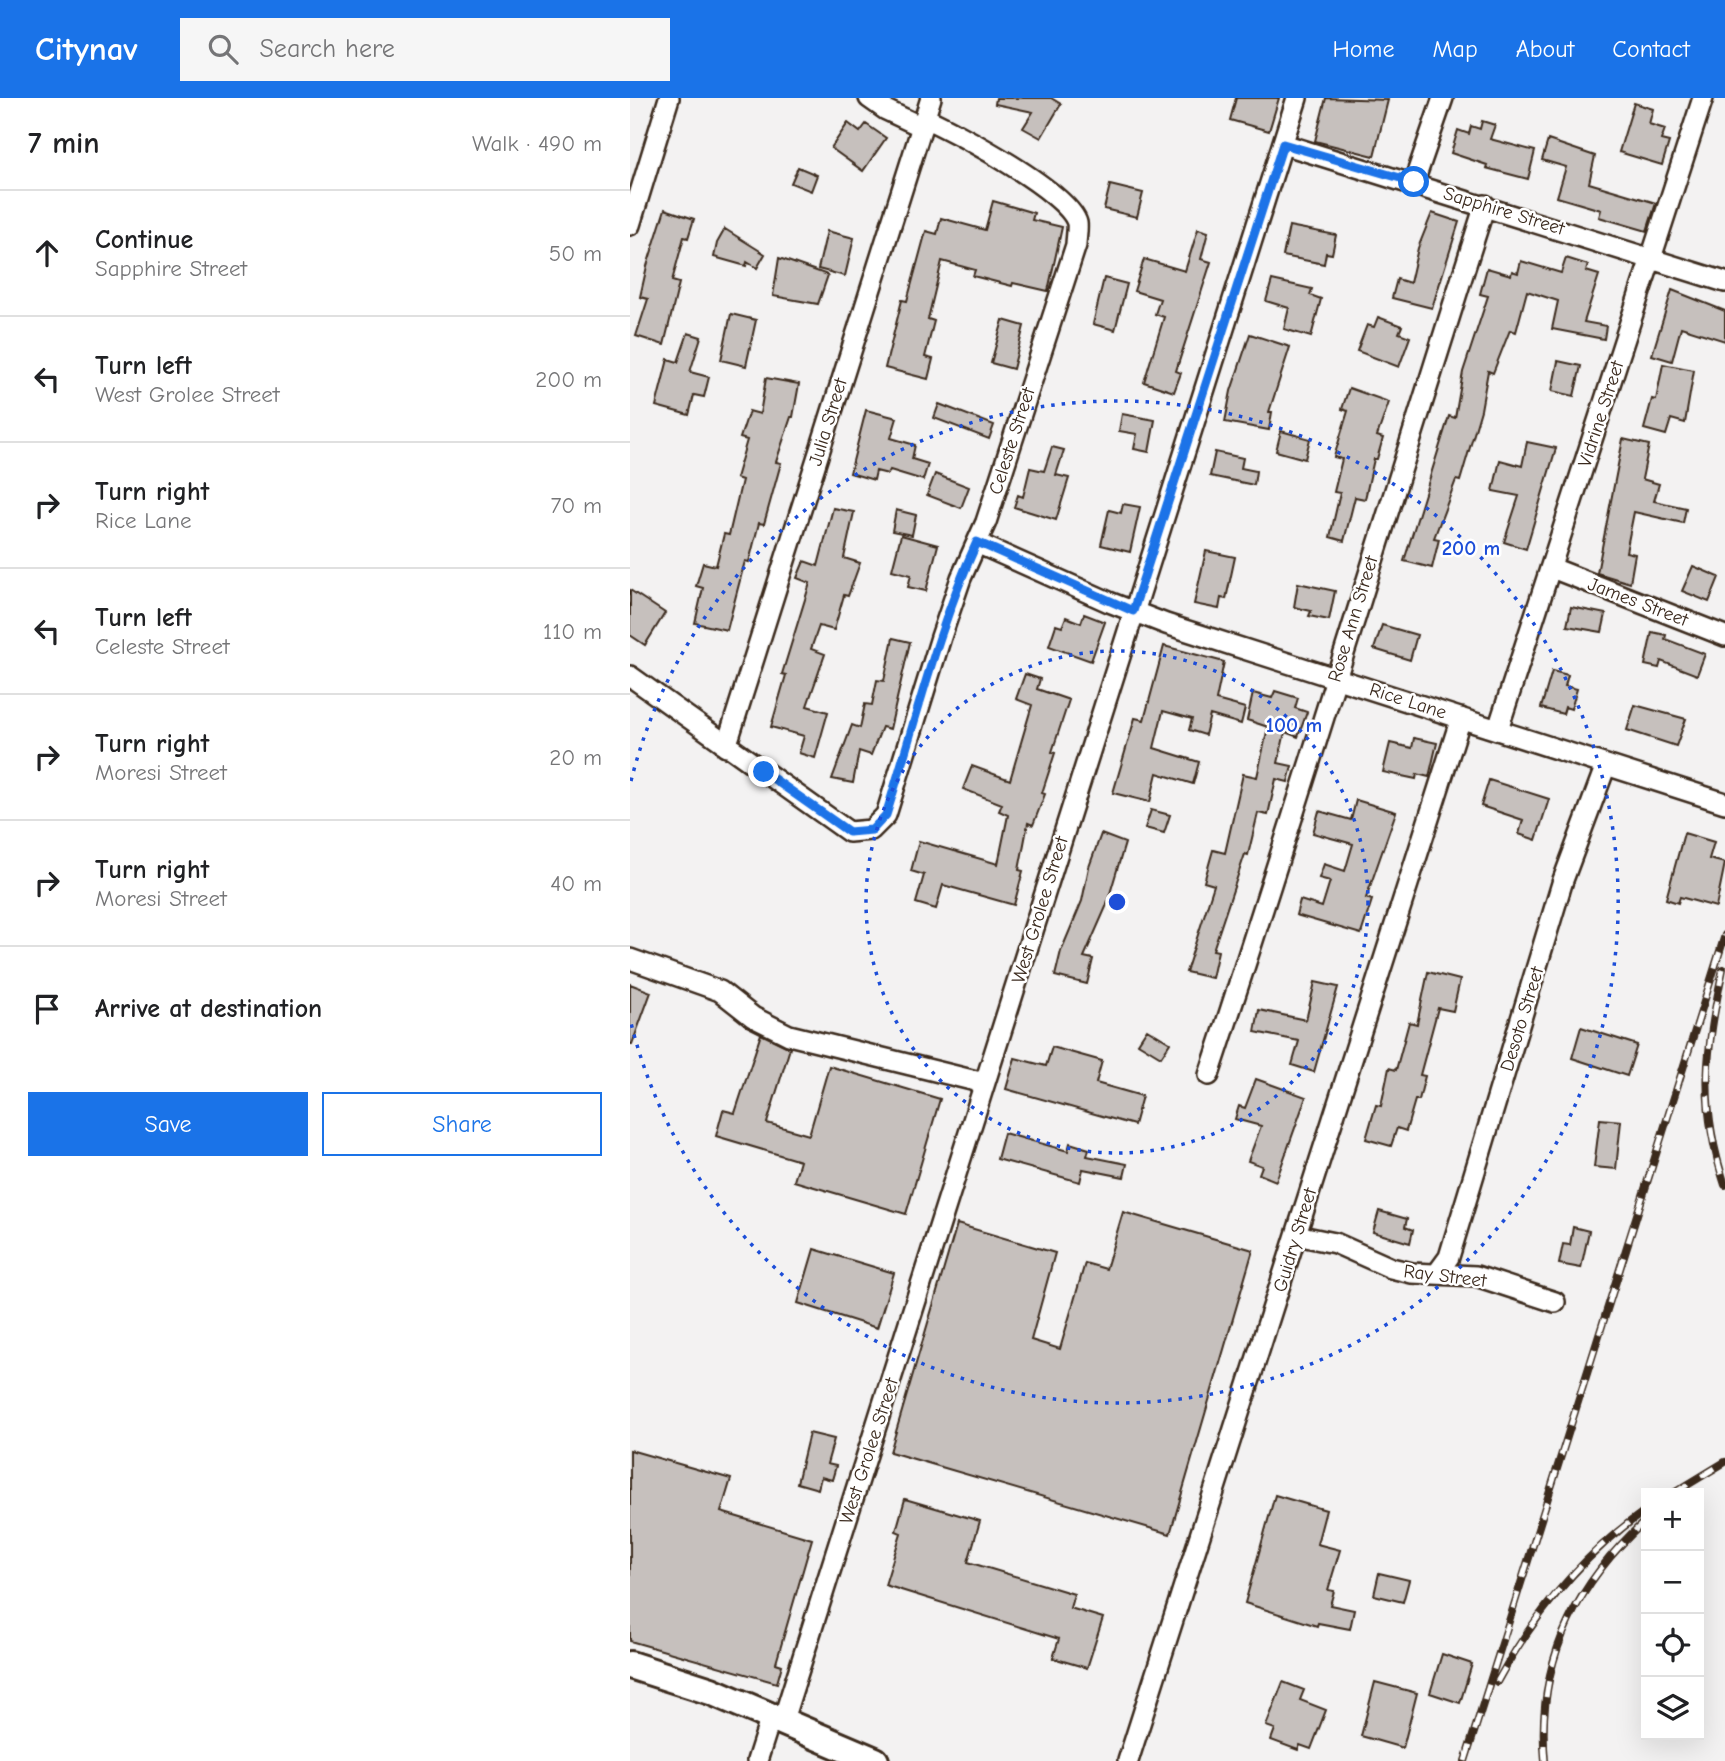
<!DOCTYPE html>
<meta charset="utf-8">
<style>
:root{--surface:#fff;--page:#f6f6f6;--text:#202124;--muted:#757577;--line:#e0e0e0;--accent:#1a73e8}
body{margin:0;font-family:"Comic Neue",sans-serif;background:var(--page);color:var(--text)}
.controls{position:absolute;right:21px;bottom:21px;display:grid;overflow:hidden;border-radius:0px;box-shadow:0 7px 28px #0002}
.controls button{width:63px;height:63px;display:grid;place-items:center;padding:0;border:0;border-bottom:2px solid var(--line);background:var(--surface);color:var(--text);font:35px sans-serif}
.stop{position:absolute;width:21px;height:21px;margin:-16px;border:5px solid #1a73e8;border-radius:50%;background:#fff}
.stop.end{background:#1a73e8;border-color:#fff;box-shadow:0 2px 7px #0008}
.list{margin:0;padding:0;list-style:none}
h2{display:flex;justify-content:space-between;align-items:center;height:91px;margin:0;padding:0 28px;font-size:30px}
h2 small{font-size:23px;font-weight:400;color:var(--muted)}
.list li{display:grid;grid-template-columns:46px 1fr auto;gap:21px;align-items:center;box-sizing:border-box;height:126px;padding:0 28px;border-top:2px solid var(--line)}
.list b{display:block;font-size:26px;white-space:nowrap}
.list p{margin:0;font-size:23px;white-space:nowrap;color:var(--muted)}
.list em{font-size:23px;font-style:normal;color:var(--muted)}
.actions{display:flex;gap:14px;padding:21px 28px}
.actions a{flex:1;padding:16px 0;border:2px solid var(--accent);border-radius:0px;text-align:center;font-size:24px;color:var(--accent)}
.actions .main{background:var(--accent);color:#fff}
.icon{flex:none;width:38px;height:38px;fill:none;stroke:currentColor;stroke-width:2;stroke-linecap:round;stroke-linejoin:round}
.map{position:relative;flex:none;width:1095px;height:1663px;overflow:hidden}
header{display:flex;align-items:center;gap:42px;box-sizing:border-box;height:98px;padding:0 35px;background:var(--accent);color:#fff}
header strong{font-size:33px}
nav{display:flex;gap:38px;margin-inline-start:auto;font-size:24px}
.search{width:490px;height:63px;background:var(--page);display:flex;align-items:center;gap:18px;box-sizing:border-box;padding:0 24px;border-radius:0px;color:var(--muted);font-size:26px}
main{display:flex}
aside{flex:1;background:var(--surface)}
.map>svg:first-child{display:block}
.building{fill:#c6c0bd;stroke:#3b2a1e;stroke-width:2}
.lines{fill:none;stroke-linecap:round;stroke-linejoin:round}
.street-casing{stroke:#3b2a1e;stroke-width:24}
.secondary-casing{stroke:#3b2a1e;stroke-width:32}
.street{stroke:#fff;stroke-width:19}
.secondary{stroke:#fff;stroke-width:26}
.rail-casing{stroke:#3b2a1e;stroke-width:8}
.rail{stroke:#fff;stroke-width:5;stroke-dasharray:16;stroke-linecap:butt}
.route{stroke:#1a73e8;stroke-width:9}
.ring{fill:none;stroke:#1d4ed8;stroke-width:3.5;stroke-dasharray:3.5 7}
.labels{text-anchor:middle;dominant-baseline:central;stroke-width:5;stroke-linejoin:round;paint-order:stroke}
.street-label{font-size:19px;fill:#3b2a1e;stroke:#fff}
.centre{fill:#1d4ed8;stroke:#fff;stroke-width:3.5}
.ring-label{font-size:21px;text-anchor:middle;font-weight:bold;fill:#1d4ed8;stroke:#fff;stroke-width:5;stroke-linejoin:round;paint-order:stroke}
</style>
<header>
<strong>Citynav</strong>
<div class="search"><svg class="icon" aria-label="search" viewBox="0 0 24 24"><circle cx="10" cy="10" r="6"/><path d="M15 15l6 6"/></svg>Search here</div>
<nav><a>Home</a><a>Map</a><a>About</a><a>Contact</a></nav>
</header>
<main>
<aside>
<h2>7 min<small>Walk · 490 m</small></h2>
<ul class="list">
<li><svg class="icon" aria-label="ahead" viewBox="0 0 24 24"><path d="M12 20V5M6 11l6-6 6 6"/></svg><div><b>Continue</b><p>Sapphire Street</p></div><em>50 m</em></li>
<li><svg class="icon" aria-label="left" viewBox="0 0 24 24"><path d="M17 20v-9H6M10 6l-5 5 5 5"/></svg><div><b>Turn left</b><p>West Grolee Street</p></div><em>200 m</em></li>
<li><svg class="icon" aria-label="right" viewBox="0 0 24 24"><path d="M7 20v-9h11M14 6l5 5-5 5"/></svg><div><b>Turn right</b><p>Rice Lane</p></div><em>70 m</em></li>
<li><svg class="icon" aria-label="left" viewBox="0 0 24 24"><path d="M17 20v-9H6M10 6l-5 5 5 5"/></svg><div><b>Turn left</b><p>Celeste Street</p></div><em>110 m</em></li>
<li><svg class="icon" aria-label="right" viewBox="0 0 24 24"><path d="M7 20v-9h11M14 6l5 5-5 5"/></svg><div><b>Turn right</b><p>Moresi Street</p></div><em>20 m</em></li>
<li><svg class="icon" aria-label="right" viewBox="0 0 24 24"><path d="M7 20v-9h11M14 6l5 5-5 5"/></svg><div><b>Turn right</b><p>Moresi Street</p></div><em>40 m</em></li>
<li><svg class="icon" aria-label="arrive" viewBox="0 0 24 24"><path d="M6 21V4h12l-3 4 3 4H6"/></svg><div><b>Arrive at destination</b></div></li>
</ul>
<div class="actions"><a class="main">Save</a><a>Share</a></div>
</aside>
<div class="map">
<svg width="1095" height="1663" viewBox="0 0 1095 1663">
<rect width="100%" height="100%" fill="#f3f2f2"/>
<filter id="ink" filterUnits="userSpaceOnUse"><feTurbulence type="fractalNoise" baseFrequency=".0143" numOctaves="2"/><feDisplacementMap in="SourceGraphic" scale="14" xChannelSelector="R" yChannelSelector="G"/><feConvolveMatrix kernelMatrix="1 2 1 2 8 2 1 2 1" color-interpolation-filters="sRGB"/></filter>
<g filter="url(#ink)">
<path class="building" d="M366,0H421L431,6L411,40L393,30L403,14L365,6Z
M606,0H649L639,33L600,22Z
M696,0L758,2L744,58L685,43Z
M1004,5L1023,11L1019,26L1035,31L1031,42L1039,44L1032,67L989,54Z
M852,23L865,27L860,41L905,53L898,81L856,70L857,67L821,55L828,32L839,36L841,28L850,31Z
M218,25L230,34L236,26L256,40L233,73L201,50Z
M918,42L965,58L959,85L1026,105L1017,133L969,119L971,112L927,99L936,69L912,62Z
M168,69L187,77L181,93L161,85Z
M480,87L513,95L507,119L474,111Z
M363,103L404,115L402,122L432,129L418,193L383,185L382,188L343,178L345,172L312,163L298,221L304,223L295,259L303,261L298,281L255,270L272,202L277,203L296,133L307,136L311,120L355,132Z
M35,111L64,121L58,140L54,139L42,183L49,185L34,247L6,238L18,201L10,199L17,168Z
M802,115L829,124L802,210L762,200L767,181L780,185L788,150Z
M659,128L706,137L702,156L696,155L694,166L653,158Z
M95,131L135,156L127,170L117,164L116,168L84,159L87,145Z
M568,131L578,134L571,161L581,164L546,273L551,275L544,294L514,284L534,219L525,216L530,201L504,193L514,161L555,173Z
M197,133L224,140L215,178L188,171Z
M149,160L198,177L188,206L143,198Z
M936,160L958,167L956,173L969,177L954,224L976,228L974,241L922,231L928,203L897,193L886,234L880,232L863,275L858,273L851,312L830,383L826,382L804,440L809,441L802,470L774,463L819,318L825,320L833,274L858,198L850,196L857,170L881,177L882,173L888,175L891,163L931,175Z
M474,180L497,186L485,232L463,226Z
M642,182L682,191L680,197L691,201L681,239L654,231L659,210L636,203Z
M1042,192L1095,213V243L1051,229L1042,263L1022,257Z
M101,216L126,222L116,268L91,262Z
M748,219L772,228L769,235L780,239L769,269L727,253L737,227L744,229Z
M373,222L394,228L383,271L361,265Z
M58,235L71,239L60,274L79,279L74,299L64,297L59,317L26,308L38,261L48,264Z
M620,236L660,249L639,314H642L639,332L595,324L601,293Z
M928,263L951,268L944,298L922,293Z
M1033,266L1064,272L1055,325L1041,321L1036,337L1014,331L1022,301L1026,302Z
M136,280L169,286L163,319H161L146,364L151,365L134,426L129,425L119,464L115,463L97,532L65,525L73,490L66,488L73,465L86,468L94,436L99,437L112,382L106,380L117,342L110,340L119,313L130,316Z
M719,290L759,304L747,338L753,340L747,361H744L735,401L725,399L714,443L700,439L710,395L704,394L712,361L704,359L718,313L712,311Z
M309,306L364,327L359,341L304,320Z
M236,312L267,320L261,340L285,347L282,361L298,366L293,382L260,372L258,376L246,373L244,382L220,375Z
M492,316L525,322L519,354L504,351L507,336L489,333Z
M651,333L680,341L675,361L646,353Z
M993,341L1019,347L1012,381L1029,386L1024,403L1056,410L1053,425L1004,414L996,454L1005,456L1000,485L967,475Z
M897,344L926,350L896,451L874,444L889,398L863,393L870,362L892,368Z
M422,349L434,352L426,377L439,380L426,422L384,409L388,397L393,399L400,370L414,373Z
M585,354L613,360L611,370L626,373L624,387L580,378Z
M305,376L339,389L331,410L297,397Z
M493,406L510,409L500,454L471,447L479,412L491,415Z
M203,410L224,414L214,460L230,465L218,498L214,497L204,532L189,528L181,551L195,556L177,608L198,614L185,660L169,655L174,638L141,629L156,577L152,576L180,485L167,480L174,463L188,468Z
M266,412L286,417L282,437L262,433Z
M271,437L308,447L296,493L278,489L281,477L262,472Z
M576,453L605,459L596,501L591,500L589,511L564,506Z
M1063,468L1089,479L1079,504L1052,493Z
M668,485L705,493L699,522L679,518L681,513L664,509Z
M0,492L35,515L15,547L0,537Z
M941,509L976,516L972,534L937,528Z
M454,516L475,524L461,563L419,548L426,527L432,529L436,519L451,525Z
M752,527L787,537L780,562L744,551Z
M1022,534L1036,537L1035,541L1075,556L1067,577L1031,563L1029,570L1015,567Z
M263,540L280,544L260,631L252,629L241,657L229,653L223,685L202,681L222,627L230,630L235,606L242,607L247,582L254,583Z
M534,548L594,564L586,602L615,610L611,626L580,617L575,637L559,632L562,621L533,613L524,650L569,664L563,686L527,675L520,704L483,695L505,620L514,622Z
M922,573L938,577L935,588L947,591L941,611L935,609L933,616L911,610Z
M395,576L410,581L407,591L439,602L422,654L425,655L412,695L415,696L403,727L398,725L389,772L393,773L384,807L313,787L306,811L286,805L294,777L281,773L289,743L368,766L378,717L369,713L372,706L333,691L342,668L380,682L402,607L386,601Z
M645,593L668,600L665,610L677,614L668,639L655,634L648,665L662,668L658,684L646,681L638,717L628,715L618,757L615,756L583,852L588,853L582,880L556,874L584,787L574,784L583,752L595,755L613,676L627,679L638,629L617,622L623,595L642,600Z
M1005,607L1056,621L1046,648L997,632Z
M784,640L807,645L799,679L787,676L786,681L753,674L760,645L782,650Z
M859,682L919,701L906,742L889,736L893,722L851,708Z
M726,702L766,714L736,800L742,802L731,836L666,817L670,802L692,809L700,783L689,780L694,766L715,773L723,746L683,735L689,713L721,722Z
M521,712L540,717L534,735L515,730Z
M1054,735L1084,744L1079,761L1095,765L1086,809L1050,799L1048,805L1036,801Z
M471,736L495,745L476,809L454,859L463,861L457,886L425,878L431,853L452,803L459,769Z
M798,874L830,882L823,913L808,910L790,977L795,978L789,1002H785L776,1033L767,1030L761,1048L736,1041L746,1007L751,1008L759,970L766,972L779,924L787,926Z
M685,884L708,889L684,974L662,967L669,943L625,934L629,912L676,922Z
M0,886L21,894L2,946H0Z
M951,929L1007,947L997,978L942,960Z
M517,931L540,945L531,959L508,945Z
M131,936L160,950L137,1025L179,1037L199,968L310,1001L276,1116L164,1083L170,1063L86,1038L93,1012L105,1015Z
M422,949L472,963L466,985L512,998L504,1027L376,991L385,960L416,968Z
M626,981L676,999L646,1083L629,1076L632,1068L618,1063L631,1028L605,1021L609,1008L615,1010Z
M970,1021L991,1023L986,1071L964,1069Z
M374,1035L438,1053L440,1045L459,1051L457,1058L497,1066L494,1079L453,1071L450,1084L367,1061Z
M749,1113L777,1121L775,1129L783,1132L780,1145L743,1134Z
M493,1114L623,1152L540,1436L260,1354L327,1126L425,1155L401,1242L430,1251L455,1165L476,1171Z
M943,1129L959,1133L951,1170L929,1166L933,1146L940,1147Z
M184,1151L264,1175L247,1230L168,1205Z
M179,1335L204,1341L197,1366L206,1368L202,1382L191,1379L188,1391L167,1385Z
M0,1352L101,1381L91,1414L182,1441L146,1565L152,1567L147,1585L0,1543Z
M645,1397L696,1412L687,1446L710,1452L698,1492L704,1493L700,1507L724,1512L720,1531L688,1525L687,1528L615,1505Z
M275,1401L350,1423L338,1464L444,1496L440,1510L473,1520L457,1570L423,1560L429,1541L255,1487L271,1435L266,1433Z
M749,1475L779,1482L773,1504L744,1497Z
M812,1556L842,1566L830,1605L800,1595Z
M653,1584L674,1592L670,1602L696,1612L681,1651L670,1647L668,1652L641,1642L645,1631L636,1628Z
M745,1584L787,1595L773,1650L731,1638Z"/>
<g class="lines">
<g class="street-casing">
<path id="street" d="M239,0L256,12L292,29
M653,46L1095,184
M784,84L813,0
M0,127L39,0
M347,445L479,504L536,526L1095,705
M922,470L1095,538
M0,578L219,734L241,732L256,717L311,539L331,480L356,424L446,147C446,141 448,131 447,125C439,94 326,34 295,20
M868,631L1073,0
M96,649L301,0
M0,861L90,893L123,919L159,937L354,985
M579,977C675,688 762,397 855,107
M666,1137L705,1145L761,1170L782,1175L846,1178L925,1204
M808,1174L819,1159L933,782L976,667
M152,1625L667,0
M127,1663L141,1619
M498,1663L831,620"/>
</g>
<g class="secondary-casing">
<path id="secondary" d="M0,1567L81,1593L245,1663"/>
</g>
<use href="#street" class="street"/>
<use href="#secondary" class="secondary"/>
<g class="rail-casing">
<path id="rail" d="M1093,871C1076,952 1068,1006 1095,1087
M1044,1395L1095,1364
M867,1584C905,1515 952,1457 1016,1412
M835,1663L1095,837
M915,1663C906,1567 944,1488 1014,1424"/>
</g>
<use href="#rail" class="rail"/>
</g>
</g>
<g class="lines" filter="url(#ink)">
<path class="route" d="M134,674L219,734L242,732L256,717C285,626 307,531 347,444L503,513L653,46L784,84"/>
</g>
<g class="ring">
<circle cx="487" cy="804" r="251"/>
<path d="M1 683A501 501 0 1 1 1 925"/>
</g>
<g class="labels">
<g class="street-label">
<text transform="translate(874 113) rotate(17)">Sapphire Street</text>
<text transform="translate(971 316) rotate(-72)">Vidrine Street</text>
<text transform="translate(198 324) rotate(-73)">Julia Street</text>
<text transform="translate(382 343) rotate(-72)">Celeste Street</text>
<text transform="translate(1008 504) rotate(21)">James Street</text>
<text transform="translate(723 521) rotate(-73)">Rose Ann Street</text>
<text transform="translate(778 603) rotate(18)">Rice Lane</text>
<text transform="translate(410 812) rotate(-73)">West Grolee Street</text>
<text transform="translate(892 921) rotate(-73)">Desoto Street</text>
<text transform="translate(665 1142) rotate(-73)">Guidry Street</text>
<text transform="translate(815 1178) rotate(7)">Ray Street</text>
<text transform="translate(239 1353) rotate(-72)">West Grolee Street</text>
</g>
</g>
<circle cx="487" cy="804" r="10" class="centre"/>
<g class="ring-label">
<text x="841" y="457">200 m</text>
<text x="664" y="634">100 m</text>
</g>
</svg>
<div class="controls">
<button>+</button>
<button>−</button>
<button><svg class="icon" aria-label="locate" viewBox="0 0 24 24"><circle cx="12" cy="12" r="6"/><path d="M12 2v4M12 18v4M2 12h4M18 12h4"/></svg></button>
<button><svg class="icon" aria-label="layers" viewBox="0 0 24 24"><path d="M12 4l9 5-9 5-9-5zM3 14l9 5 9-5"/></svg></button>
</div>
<div class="stop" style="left:784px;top:84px"></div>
<div class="stop end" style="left:134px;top:674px"></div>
</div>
</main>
